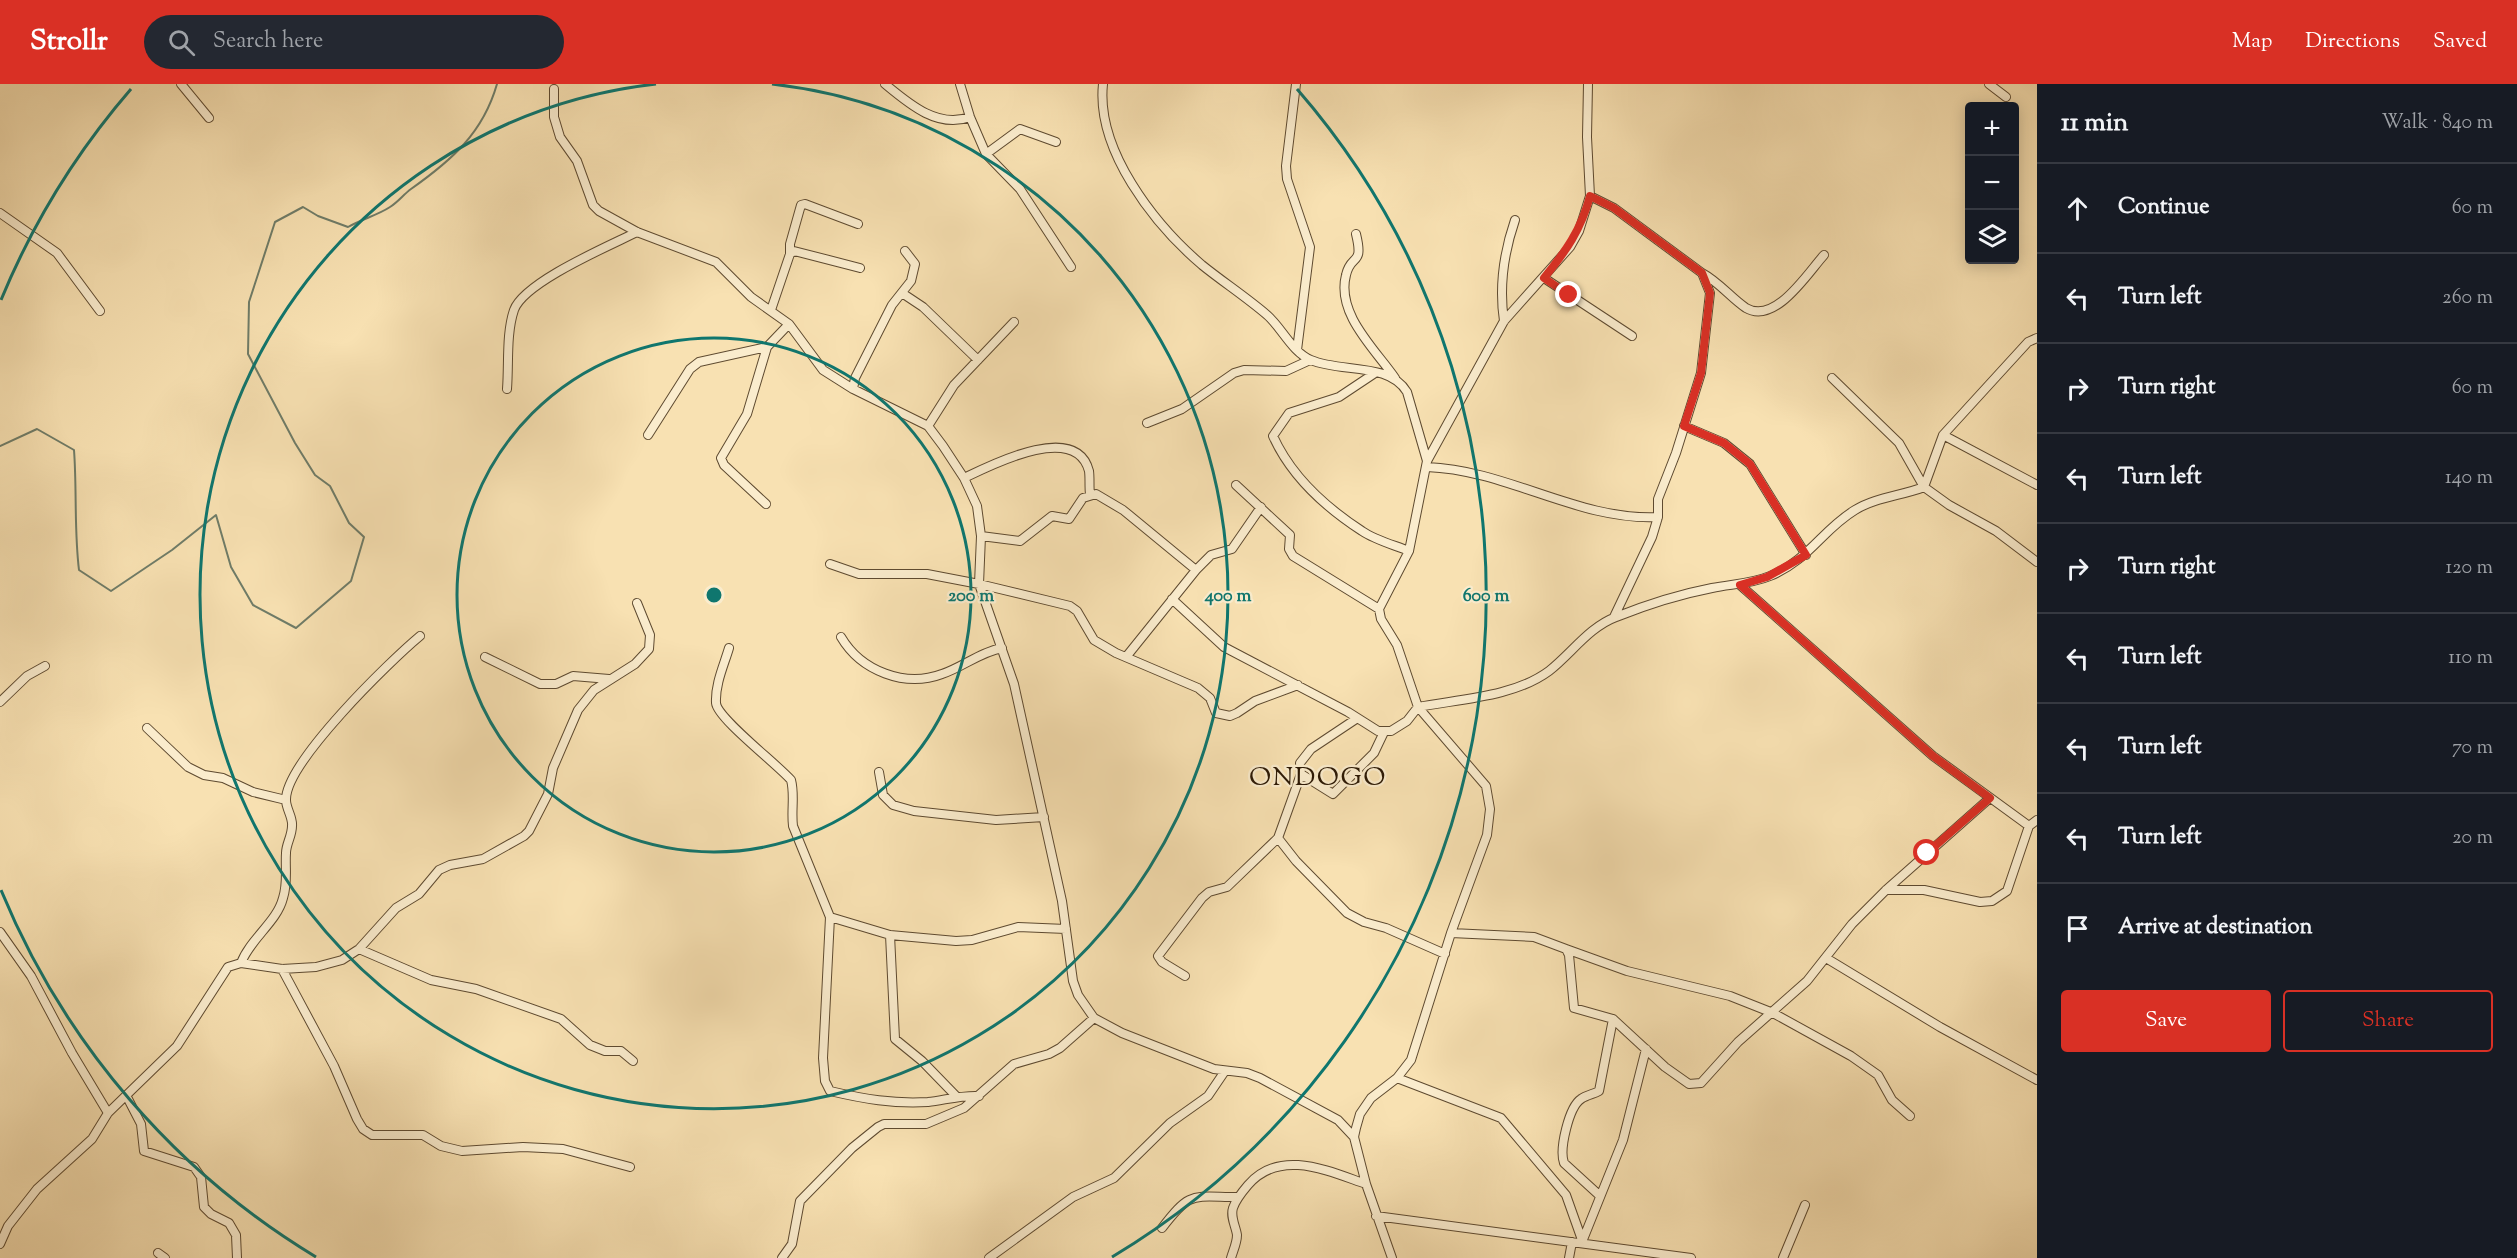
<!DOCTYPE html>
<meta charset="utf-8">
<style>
:root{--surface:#171b24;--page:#242831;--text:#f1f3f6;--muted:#9ea1a6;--line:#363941;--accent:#d93025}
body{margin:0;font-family:"Sorts Mill Goudy",serif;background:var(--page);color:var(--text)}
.controls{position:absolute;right:18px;top:18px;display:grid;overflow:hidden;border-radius:6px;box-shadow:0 3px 15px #0003}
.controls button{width:54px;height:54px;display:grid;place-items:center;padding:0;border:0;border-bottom:2px solid var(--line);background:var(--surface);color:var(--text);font:30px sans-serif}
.stop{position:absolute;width:18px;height:18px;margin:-14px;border:4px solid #d93025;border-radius:50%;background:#fff}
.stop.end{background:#d93025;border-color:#fff;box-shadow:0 2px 6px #0008}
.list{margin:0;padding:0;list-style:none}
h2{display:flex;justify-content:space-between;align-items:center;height:78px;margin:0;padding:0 24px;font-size:26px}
h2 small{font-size:20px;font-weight:400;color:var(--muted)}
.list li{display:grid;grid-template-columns:39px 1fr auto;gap:18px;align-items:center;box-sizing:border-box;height:90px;padding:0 24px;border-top:2px solid var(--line)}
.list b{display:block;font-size:22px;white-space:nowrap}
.list em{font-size:20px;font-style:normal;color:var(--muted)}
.actions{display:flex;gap:12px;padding:18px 24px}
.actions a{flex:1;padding:14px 0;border:2px solid var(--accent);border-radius:6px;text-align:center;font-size:21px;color:var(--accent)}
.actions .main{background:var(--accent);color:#fff}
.icon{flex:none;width:33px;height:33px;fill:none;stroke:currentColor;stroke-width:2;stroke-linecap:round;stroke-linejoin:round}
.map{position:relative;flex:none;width:2037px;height:1174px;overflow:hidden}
header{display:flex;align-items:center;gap:36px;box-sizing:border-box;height:84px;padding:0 30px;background:var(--accent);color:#fff}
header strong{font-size:28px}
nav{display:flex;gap:33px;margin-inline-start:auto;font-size:21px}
.search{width:420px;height:54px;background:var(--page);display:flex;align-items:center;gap:15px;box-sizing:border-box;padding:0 21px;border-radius:33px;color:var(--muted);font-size:22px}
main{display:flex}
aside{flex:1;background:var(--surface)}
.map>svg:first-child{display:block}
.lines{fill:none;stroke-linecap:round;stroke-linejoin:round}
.stream{stroke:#6f7c68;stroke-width:2}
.minor-casing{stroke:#5e4a30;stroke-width:10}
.minor{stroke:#faeccd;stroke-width:8}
.route{stroke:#d93025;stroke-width:8}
.ring{fill:none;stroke:#0f766e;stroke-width:3}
.labels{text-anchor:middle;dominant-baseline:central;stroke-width:4.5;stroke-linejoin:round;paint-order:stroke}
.quarter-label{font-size:26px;letter-spacing:1.5px;fill:#2b1804;stroke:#faeccd}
.centre{fill:#0f766e;stroke:#faeccd;stroke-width:3}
.ring-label{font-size:18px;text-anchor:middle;font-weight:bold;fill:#0f766e;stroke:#faeccd;stroke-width:4.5;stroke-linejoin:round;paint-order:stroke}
</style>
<header>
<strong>Strollr</strong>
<div class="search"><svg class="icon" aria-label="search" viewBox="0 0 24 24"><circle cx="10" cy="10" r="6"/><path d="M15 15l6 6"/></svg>Search here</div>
<nav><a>Map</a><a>Directions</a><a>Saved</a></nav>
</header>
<main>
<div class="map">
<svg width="2037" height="1174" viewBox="0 0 2037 1174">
<rect width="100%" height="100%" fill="#f8e1b2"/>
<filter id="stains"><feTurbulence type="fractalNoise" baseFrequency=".00333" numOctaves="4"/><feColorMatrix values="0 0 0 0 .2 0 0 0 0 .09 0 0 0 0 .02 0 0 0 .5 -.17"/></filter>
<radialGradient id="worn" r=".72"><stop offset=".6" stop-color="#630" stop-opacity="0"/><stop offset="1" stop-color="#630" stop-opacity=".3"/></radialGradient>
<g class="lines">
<path class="stream" d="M0,362L37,345L74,366C77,406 74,446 79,486L111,507L172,466L216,431L231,483L253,521L296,544L351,497L364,453L349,439L330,402L315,391L295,359L248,270L249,218L275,138L303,123L318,132L348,143C362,135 378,131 390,123C398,118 404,110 411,105C452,76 483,49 497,0"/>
<g class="minor-casing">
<path id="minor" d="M181,0L209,34
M885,0C909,20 938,45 970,33
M960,0L970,33L986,70L1020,105L1071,183
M1103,0C1096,66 1154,140 1202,181C1223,198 1246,213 1267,231C1282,244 1292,268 1311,276C1341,289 1389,278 1407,308L1427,377
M1296,0L1286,82L1287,95L1310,163L1297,266
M1989,0L2006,13
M554,5V33L560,53L577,77L593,121L599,127L637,148L716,178L751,213L789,240L823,286L853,305L928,342L943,362L964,394L977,422L981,452L979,500L1014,600L1062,817L1073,897L1078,911L1094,934L1122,949L1214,985L1247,989L1260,994L1338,1036L1354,1053
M986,70L1020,45L1056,58
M1590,112L1614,124L1702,189L1710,209L1701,289L1676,369L1658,415V433L1652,453L1614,533
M0,129L57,169L100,227
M1356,150C1364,183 1351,169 1346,191C1336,230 1375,265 1395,294
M790,170V160L801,121L805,120L858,140
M1702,189C1719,198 1731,214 1746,224C1775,241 1807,190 1824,171
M1544,194L1632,252
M902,209L923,223L978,276
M771,226L790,170L794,167L860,184
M1504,237C1499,203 1504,168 1515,136
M1375,289L1339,313L1289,329L1273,352C1291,392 1325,423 1362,447C1375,456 1394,461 1409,467
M1832,294L1899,359L1924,403L1949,421L1996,447L2037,478
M507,305C509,279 506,250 514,226C524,198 609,162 637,148
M853,305L855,294L892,221L911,197L915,180L905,167
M1147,339L1182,325L1234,289L1244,286L1286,287L1310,276
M928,342L954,301L1014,238
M1684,342L1724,359L1750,380L1806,471
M648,351L690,285L699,278L767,263
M1943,351L2037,401
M1427,383C1508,386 1578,437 1658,433
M964,394C991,381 1076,337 1089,387C1090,394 1089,403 1090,410
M1236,401L1290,451L1289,465L1293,472L1379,525
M766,420L724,381L721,374L747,330L767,263L789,240
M981,452L1020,457L1052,432L1069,435L1083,414L1096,410L1123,426L1196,486
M830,480L859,490H927L979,500L1070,522L1077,527L1094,556L1116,569L1198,604L1210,614L1216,629L1230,632L1237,629L1255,617L1298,601
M1740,501L1933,672L2029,742L2007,807L1992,817L1980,818L1924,806H1886
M1172,515L1224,563L1348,628L1378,647H1391L1407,637L1418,623C1460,615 1514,613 1549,587C1571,570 1589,543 1616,533C1646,521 1681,510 1712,504C1731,500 1751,500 1770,492C1809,476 1822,446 1855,426C1876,413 1901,412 1924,403L1943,351L2028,258L2037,254
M841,553C861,587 905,604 942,590C963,583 980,568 1002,564
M729,564C724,581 715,600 716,619C717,634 777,680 791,696C795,711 791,726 793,742L830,833L890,851L956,857L972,856L1018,843L1066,845
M485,573L540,600H556L573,592L609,595
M1126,573L1196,486L1211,471L1232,465L1261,423
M0,618L27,592L45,582
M147,644L188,683L204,691L223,694L253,708L286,716
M879,688L883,711L893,721L914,727L996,736L1044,733
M1301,690L1333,710L1374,669L1384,648
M2029,742L2037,736
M1278,754L1296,777L1347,829L1364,838L1386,844L1445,870
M830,833L823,974L825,997L830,1007C864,1015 893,1020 928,1018C945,1016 961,1011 979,1012
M0,848L31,892L72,969L108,1029
M1451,849L1534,853L1566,865L1569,871L1574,924L1613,935L1665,983L1689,1000L1701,999L1738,958L1807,897L1852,840L1886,806L1990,714
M890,851L895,955L922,977L957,1013
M359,865L431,896L476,905L561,935L590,961L605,967H621L633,977
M1566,865L1627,887L1730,912L1773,929L1851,972L1878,991L1892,1016L1910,1032
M1826,874L1940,943L2037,996
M241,879C250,855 277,838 283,814C288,799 285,784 286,769C286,760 292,752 292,742C293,733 286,725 286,716C285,679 390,577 420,552
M282,885L334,982L357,1035L363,1045L372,1051H423L441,1062L462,1067L523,1063L563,1065L630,1083
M1185,892L1162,878L1158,872L1202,814L1209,808L1227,803L1278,754L1301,690L1300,679L1311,665L1356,635
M1397,994L1501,1034L1566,1111L1582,1156
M127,1013L141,1040L144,1067L194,1083L201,1093L204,1123L211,1130L229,1139L236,1151L237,1174
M1599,1111L1564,1079C1559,1065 1569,1023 1581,1015C1586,1011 1594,1010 1599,1007L1613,935
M1376,1132L1691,1174
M1162,1144C1191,1106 1192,1113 1238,1113
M1582,1158L1623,1056L1646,965
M0,1160L8,1142L37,1105L92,1055L108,1029L177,962L228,883L241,879L282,885L316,883L342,876L359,865L396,824L419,810L439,786L450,781L483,775L524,752L529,747L548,710L553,684L578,626L594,606L635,580L649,565L650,551L637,519
M158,1169L165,1174
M782,1174L792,1160L800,1117L852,1064L878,1043L884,1040H926L964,1024L1014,980L1049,970L1060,964L1094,934
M989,1174L1073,1113L1114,1094L1170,1039L1208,1012L1225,987
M1231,1174C1233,1167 1237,1159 1237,1151C1236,1143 1230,1133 1233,1124C1236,1115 1242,1108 1248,1101C1280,1064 1328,1087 1366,1100
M1392,1174L1366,1100L1354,1053L1356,1044L1360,1030L1371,1014L1397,994L1411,976L1451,849L1487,751L1490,725L1486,702L1418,623L1397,561L1381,535L1379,525L1409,467L1427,377L1504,237L1570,163L1579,147L1590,112L1587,53L1588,0
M1569,1174L1572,1158
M1783,1174L1805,1121"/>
</g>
<use href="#minor" class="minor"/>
</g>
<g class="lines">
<path class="route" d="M1569,211L1544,194C1566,167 1581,146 1590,112L1614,124L1702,189L1710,209L1701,289L1684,342L1724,359L1750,380L1806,471L1767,493L1740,501L1933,672L1990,714L1927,769"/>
</g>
<g class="ring">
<circle cx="714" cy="511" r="257"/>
<path d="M772 0A514 514 0 1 1 656 0"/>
<path d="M316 1173A772 772 0 0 1 1 806M1 216A772 772 0 0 1 131 5M1297 5A772 772 0 0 1 1112 1173"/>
</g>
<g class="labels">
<g class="quarter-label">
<text x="1318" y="694">ONDOGO</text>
</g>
</g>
<circle cx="714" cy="511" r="9" class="centre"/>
<g class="ring-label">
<text x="971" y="517">200 m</text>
<text x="1228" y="517">400 m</text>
<text x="1486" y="517">600 m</text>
</g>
<rect width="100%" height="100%" filter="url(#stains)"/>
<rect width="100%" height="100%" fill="url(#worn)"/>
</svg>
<div class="controls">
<button>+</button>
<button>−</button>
<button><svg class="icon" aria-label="layers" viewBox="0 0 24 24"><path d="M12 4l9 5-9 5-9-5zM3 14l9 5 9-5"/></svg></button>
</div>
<div class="stop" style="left:1927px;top:769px"></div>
<div class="stop end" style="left:1569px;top:211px"></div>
</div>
<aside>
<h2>11 min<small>Walk · 840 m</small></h2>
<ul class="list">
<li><svg class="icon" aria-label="ahead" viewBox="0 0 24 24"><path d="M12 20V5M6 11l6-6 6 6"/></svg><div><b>Continue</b></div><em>60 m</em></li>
<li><svg class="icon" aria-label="left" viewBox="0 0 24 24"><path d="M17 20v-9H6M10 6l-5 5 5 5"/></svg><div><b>Turn left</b></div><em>260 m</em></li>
<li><svg class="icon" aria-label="right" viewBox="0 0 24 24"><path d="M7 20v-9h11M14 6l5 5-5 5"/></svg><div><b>Turn right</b></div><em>60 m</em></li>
<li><svg class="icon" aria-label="left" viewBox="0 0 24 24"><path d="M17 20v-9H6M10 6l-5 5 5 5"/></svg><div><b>Turn left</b></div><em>140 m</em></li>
<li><svg class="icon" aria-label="right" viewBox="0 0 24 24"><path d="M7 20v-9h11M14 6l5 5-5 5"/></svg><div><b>Turn right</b></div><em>120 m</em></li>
<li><svg class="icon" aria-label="left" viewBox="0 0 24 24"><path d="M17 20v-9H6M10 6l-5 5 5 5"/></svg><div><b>Turn left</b></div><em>110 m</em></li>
<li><svg class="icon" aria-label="left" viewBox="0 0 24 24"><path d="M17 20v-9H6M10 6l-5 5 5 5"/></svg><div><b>Turn left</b></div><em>70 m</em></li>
<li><svg class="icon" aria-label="left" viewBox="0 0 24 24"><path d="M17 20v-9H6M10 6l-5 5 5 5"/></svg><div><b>Turn left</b></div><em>20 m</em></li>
<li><svg class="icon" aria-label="arrive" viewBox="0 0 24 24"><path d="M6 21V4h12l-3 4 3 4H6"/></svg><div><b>Arrive at destination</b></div></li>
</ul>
<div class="actions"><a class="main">Save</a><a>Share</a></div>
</aside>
</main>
